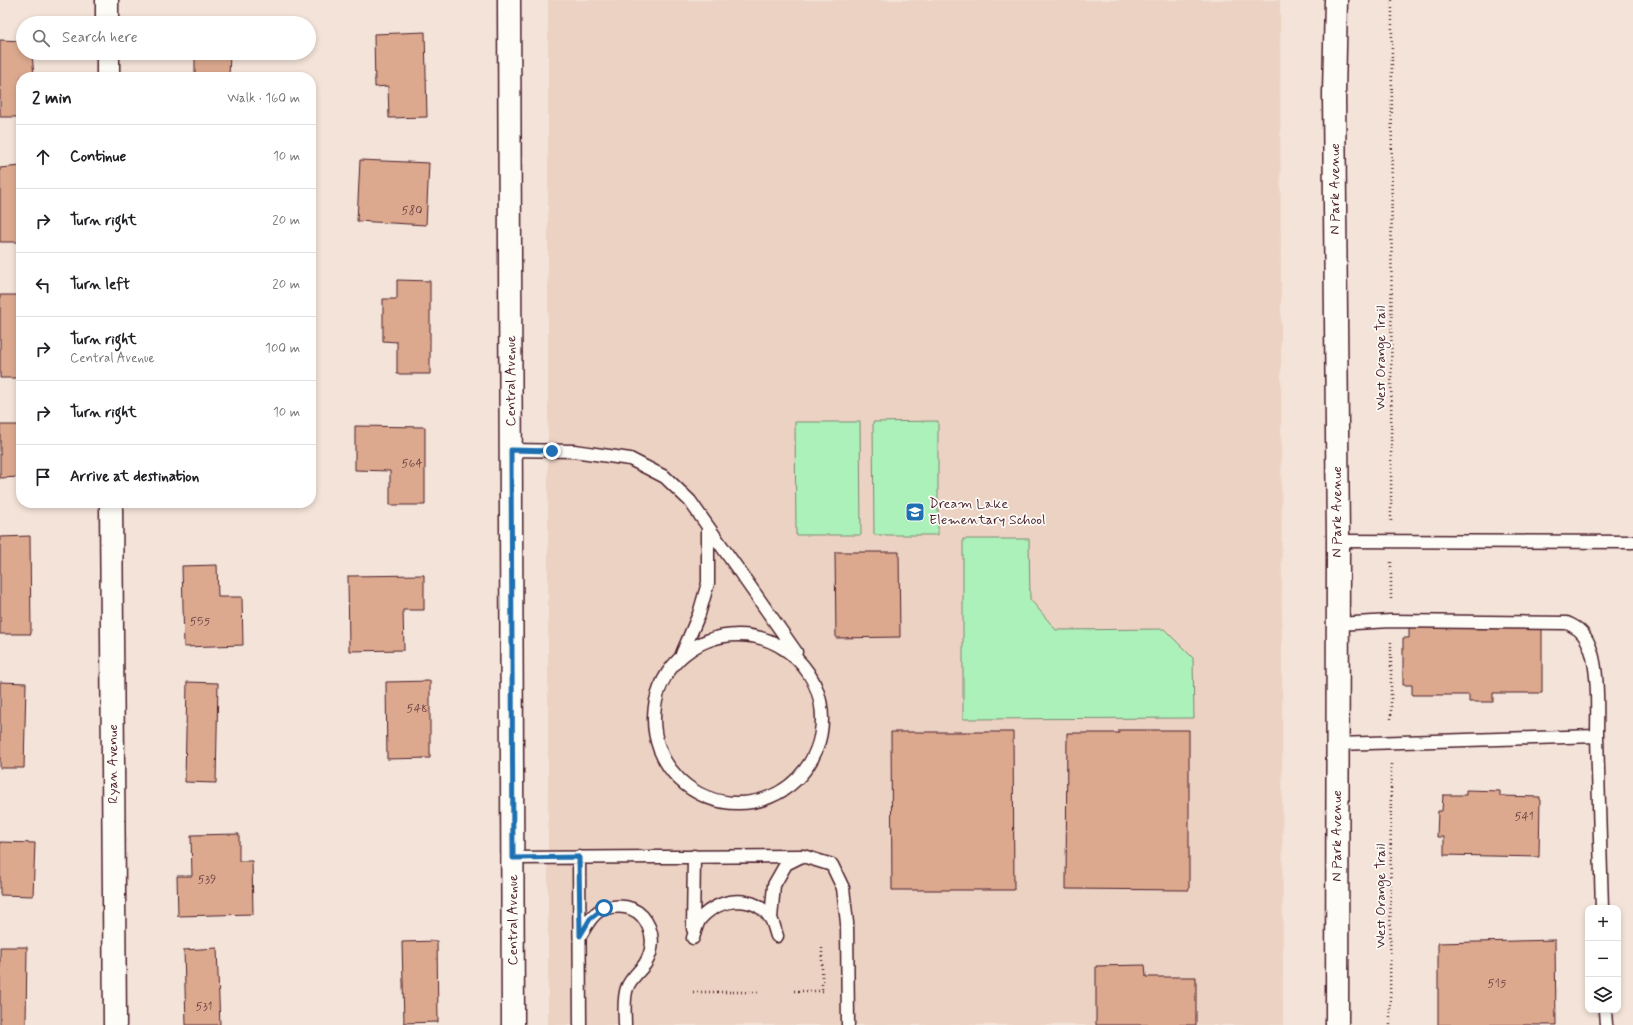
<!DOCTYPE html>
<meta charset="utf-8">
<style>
:root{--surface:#fff;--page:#f2f2f2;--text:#202124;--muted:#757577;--line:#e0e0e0}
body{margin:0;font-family:Mynerve,sans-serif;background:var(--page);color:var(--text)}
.controls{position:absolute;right:12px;bottom:12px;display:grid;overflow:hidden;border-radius:8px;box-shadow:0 2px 6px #0003}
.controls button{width:36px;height:36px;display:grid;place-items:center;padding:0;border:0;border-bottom:1px solid var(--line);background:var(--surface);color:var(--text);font:20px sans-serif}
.stop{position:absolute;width:12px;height:12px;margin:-9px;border:3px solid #1f6fb2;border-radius:50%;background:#fff}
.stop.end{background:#1f6fb2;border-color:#fff;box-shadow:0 1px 4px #0008}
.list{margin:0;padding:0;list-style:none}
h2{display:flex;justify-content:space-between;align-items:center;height:52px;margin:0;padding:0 16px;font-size:17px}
h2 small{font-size:13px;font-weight:400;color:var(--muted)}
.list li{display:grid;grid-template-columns:26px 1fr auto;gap:12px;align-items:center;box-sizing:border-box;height:64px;padding:0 16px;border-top:1px solid var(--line)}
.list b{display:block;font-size:15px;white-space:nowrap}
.list p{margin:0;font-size:13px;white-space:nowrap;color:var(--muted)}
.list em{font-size:13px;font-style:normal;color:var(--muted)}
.icon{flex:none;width:22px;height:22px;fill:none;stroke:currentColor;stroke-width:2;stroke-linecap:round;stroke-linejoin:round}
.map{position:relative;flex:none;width:1633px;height:1025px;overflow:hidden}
.search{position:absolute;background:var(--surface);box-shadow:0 2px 6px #0003;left:16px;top:16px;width:300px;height:44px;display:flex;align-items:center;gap:10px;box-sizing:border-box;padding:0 14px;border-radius:22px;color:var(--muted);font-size:15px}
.panel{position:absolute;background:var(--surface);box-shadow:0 2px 6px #0003;left:16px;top:72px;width:300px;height:436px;border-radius:16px}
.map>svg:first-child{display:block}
.built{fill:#ecd2c2}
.green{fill:#adf1ba;stroke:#7c8872}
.building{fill:#dca98f;stroke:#4a1f2b}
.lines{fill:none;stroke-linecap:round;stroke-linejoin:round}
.lane-casing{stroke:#4a1f2b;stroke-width:15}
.street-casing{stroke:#4a1f2b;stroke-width:25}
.secondary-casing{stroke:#4a1f2b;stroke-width:25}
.path{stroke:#4a1f2b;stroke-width:2.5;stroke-dasharray:1 3;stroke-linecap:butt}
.lane{stroke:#fdfcf7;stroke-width:12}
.street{stroke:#fdfcf7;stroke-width:22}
.secondary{stroke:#fdfcf7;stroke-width:22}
.route{stroke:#1f6fb2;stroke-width:5}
.labels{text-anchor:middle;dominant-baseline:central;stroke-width:3.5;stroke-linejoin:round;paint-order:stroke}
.number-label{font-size:12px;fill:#6e4244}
.street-label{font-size:14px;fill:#4a1f2b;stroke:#fdfcf7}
.poi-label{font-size:14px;fill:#4a1f2b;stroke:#fdfcf7;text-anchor:start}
</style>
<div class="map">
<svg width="1633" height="1025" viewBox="0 0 1633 1025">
<rect width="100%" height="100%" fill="#f3e3d8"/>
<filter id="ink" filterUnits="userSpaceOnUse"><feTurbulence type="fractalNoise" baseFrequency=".025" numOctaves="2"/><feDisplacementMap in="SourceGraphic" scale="8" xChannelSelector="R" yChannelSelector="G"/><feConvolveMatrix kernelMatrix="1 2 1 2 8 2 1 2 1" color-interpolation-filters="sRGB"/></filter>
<g filter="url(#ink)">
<path class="built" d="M548,0H1280L1283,1025H548Z"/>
<path class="green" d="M938,421V535H874L873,422Z
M795,422H860L861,535H796Z
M963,539H1029L1030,599L1056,630L1164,629L1193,658L1194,718L963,719Z"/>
<path class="building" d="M425,32L427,117L389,118L388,86L375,87L374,34Z
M0,40L23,41V53H32L34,77H21V117H0Z
M195,53H230L229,77H195Z
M360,160L429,163L426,225L357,221Z
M21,166V242H0V168Z
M397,280L430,281V374H397V342L383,341V299H397Z
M0,295H21V378H0Z
M0,425H21V477L0,478Z
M355,426L425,427V505H390V471L355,470Z
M30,536L31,634H0V537Z
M835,552H899L900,637L836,638Z
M217,565L218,597H242L243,645L184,647L182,566Z
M424,575V610H403L404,650L349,651L348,576Z
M1542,626V693H1493V702H1469V695H1412V685H1403V638H1409V627Z
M430,681V758L387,759L386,682Z
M0,682L26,683L24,768H0Z
M187,682L218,683L216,783L185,782Z
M1119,730H1189V890L1066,889L1067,733H1119Z
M891,732H1013L1014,890H892Z
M1466,790L1500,791V796L1540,797L1539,857L1444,855V837H1437L1438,811H1442L1443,795H1466Z
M239,834V861H252L253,914L178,916L177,876H192L191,835Z
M0,842L35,843L33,896L0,895Z
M1555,940L1556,1025H1438V943Z
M437,941L438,1022L404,1023L402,942Z
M0,947H27L26,1025H0Z
M217,948L220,1025H186L184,950Z
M1145,965L1146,977H1196V1025H1096V966Z"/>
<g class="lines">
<g class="lane-casing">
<path id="lane" d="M511,450L574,451L630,459L665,477L690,501L796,652
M1338,541L1633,542
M1337,624L1391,621L1567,623C1571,625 1576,627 1580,631C1601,650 1597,709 1597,736
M654 719a84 84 0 1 1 168 0a84 84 0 1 1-168 0Z
M682,654L699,614L708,583V527
M1337,744L1597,736L1602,908
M579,857L580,1025
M513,858L803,856L832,865L843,888L847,923L848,1025
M771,918L774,885L786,864L800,857
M693,929L694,856
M580,936C586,926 593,911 606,908C619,905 633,906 642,916C654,930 655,948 645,964C639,972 630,979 627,988C623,999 625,1014 625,1025
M693,938C695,932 697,922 701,918C719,898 755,893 771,919C774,924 775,931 777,936
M1605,1010L1606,1025"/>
</g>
<g class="street-casing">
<path id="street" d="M107,0V23
M509,0L513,1025
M108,53V77
M111,503L115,1025"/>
</g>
<g class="secondary-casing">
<path id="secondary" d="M1336,0L1334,94L1338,541L1337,1025"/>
</g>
<path class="path" d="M1391,521L1392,0
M1391,562V599
M1391,642V721
M822,948V991
M794,991H823
M693,992H761
M1390,1025L1391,762"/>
<use href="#lane" class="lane"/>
<use href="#street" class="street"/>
<use href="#secondary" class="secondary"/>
</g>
</g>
<g class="lines" filter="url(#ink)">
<path class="route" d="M552,451L511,450L513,858L579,857L580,936L590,919L604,908"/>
</g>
<defs>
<g id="school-square" transform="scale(1)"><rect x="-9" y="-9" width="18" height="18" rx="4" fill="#1f6fb2" stroke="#fdfcf7"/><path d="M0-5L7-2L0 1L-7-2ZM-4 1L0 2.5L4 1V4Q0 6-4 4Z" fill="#fff"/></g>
</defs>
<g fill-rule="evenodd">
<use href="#school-square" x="915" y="512"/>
</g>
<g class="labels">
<g class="number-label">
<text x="412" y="211">580</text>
<text x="412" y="464">564</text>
<text x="200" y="622">555</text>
<text x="417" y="709">548</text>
<text x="1524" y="817">541</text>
<text x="207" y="880">539</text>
<text x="1497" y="984">515</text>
<text x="204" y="1007">531</text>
</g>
<g class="street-label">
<text transform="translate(1335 189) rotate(-90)">N Park Avenue</text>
<text transform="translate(1381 358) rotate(-90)">West Orange Trail</text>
<text transform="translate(511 381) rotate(-90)">Central Avenue</text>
<text transform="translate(1337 512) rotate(-90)">N Park Avenue</text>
<text transform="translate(113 764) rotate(-90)">Ryan Avenue</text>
<text transform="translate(1337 836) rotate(-90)">N Park Avenue</text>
<text transform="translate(1381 896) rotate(-90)">West Orange Trail</text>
<text transform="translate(513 920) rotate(-90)">Central Avenue</text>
</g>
<g class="poi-label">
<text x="929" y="504">Dream Lake<tspan x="929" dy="16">Elementary School</tspan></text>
</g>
</g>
</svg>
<div class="controls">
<button>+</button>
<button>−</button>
<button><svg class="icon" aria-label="layers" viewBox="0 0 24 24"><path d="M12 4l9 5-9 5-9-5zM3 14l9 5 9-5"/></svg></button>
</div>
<div class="stop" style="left:604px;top:908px"></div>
<div class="stop end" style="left:552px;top:451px"></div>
<div class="search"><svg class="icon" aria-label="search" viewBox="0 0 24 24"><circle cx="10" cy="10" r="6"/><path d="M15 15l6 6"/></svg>Search here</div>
<section class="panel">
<h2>2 min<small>Walk · 160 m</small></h2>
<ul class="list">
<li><svg class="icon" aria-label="ahead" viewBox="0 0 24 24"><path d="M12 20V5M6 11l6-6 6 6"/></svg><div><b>Continue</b></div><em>10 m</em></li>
<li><svg class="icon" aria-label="right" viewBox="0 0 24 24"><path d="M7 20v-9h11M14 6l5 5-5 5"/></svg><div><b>Turn right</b></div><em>20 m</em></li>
<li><svg class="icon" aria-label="left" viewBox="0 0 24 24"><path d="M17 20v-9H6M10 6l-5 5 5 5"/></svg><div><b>Turn left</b></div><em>20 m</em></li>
<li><svg class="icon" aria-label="right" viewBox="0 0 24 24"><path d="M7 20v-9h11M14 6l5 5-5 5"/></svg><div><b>Turn right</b><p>Central Avenue</p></div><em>100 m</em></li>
<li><svg class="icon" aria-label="right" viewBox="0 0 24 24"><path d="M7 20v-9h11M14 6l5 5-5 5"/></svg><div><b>Turn right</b></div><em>10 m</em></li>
<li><svg class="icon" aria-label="arrive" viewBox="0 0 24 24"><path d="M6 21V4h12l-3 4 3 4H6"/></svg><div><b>Arrive at destination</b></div></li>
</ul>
</section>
</div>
